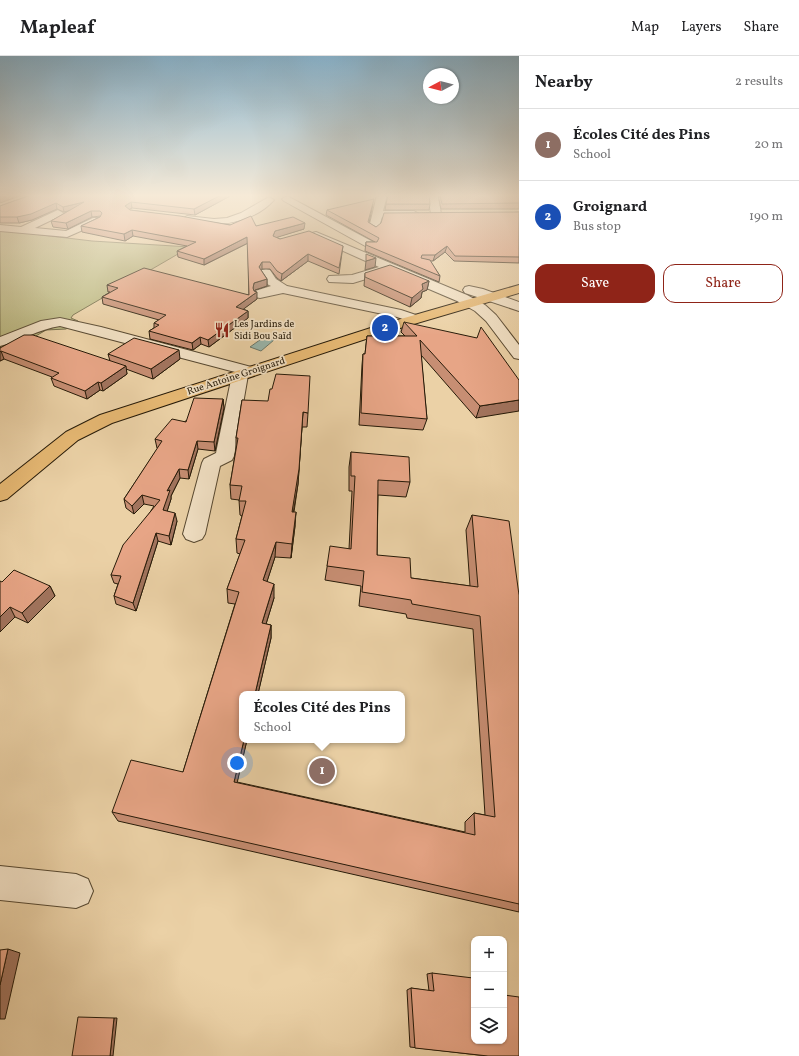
<!DOCTYPE html>
<meta charset="utf-8">
<style>
:root{--surface:#fff;--page:#f2f2f2;--text:#202124;--muted:#757577;--line:#e0e0e0;--accent:#8f2418}
body{margin:0;font-family:Vollkorn,serif;background:var(--page);color:var(--text)}
.controls{position:absolute;right:12px;bottom:12px;display:grid;overflow:hidden;border-radius:8px;box-shadow:0 1px 3px #0004}
.controls button{width:36px;height:36px;display:grid;place-items:center;padding:0;border:0;border-bottom:1px solid var(--line);background:var(--surface);color:var(--text);font:20px sans-serif}
.compass{position:absolute;left:423px;top:12px;width:36px;height:36px;border-radius:50%;background:var(--surface);box-shadow:0 1px 3px #0004;rotate:263deg}
.you{position:absolute;left:237px;top:707px;width:14px;height:14px;margin:-10px;border:3px solid #fff;border-radius:50%;background:#1a73e8;box-shadow:0 0 0 6px #1a73e833}
.badge{display:grid;place-items:center;width:26px;height:26px;border-radius:50%;background:var(--accent);color:#fff;font-size:13px;font-weight:700}
.pin{position:absolute;translate:-50% -50%;border:2px solid #fff;box-shadow:0 1px 4px #0006}
.popup{position:absolute;left:239px;top:635px;width:166px;height:52px;box-sizing:border-box;display:grid;place-content:center;border-radius:8px;background:var(--surface);filter:drop-shadow(0 1px 3px #0005);font-size:13px;white-space:nowrap;color:var(--muted)}
.popup b{font-size:15px;color:var(--text)}
.popup::after{content:'';position:absolute;left:50%;top:100%;margin-left:-8px;border:8px solid transparent;border-top-color:var(--surface)}
.list{margin:0;padding:0;list-style:none}
h2{display:flex;justify-content:space-between;align-items:center;height:52px;margin:0;padding:0 16px;font-size:17px}
h2 small{font-size:13px;font-weight:400;color:var(--muted)}
.list li{display:grid;grid-template-columns:26px 1fr auto;gap:12px;align-items:center;box-sizing:border-box;height:72px;padding:0 16px;border-top:1px solid var(--line)}
.list b{display:block;font-size:15px;white-space:nowrap}
.list p{margin:0;font-size:13px;white-space:nowrap;color:var(--muted)}
.list em{font-size:13px;font-style:normal;color:var(--muted)}
.actions{display:flex;gap:8px;padding:12px 16px}
.actions a{flex:1;padding:9px 0;border:1px solid var(--accent);border-radius:12px;text-align:center;font-size:14px;color:var(--accent)}
.actions .main{background:var(--accent);color:#fff}
.icon{flex:none;width:22px;height:22px;fill:none;stroke:currentColor;stroke-width:2;stroke-linecap:round;stroke-linejoin:round}
.map{position:relative;flex:none;width:519px;height:1000px;overflow:hidden}
header{display:flex;align-items:center;gap:24px;box-sizing:border-box;height:56px;padding:0 20px;background:var(--surface);border-bottom:1px solid var(--line)}
header strong{font-size:19px}
nav{display:flex;gap:22px;margin-inline-start:auto;font-size:14px}
main{display:flex}
aside{flex:1;background:var(--surface)}
.map>svg:first-child{display:block}
.green{fill:#bcba83;stroke:#716a46}
.water{fill:#99b6ac;stroke:#6b786a}
.lines{fill:none;stroke-linecap:round;stroke-linejoin:round}
.minor-casing{stroke:#574830;stroke-width:2}
.major-casing{stroke:#261a08;stroke-width:2}
.minor{fill:#f2e1c5;fill-rule:evenodd}
.major{fill:#e6b873;fill-rule:evenodd}
.wall{fill:#c78e73;stroke:#261a08}
.shaded-wall{fill:#a2745e;stroke:#261a08}
.building{fill:#e7a586;stroke:#261a08}
.labels{text-anchor:middle;dominant-baseline:central;stroke-width:3.5;stroke-linejoin:round;paint-order:stroke}
.far-poi-label{font-size:10px;fill:#261a08;stroke:#f2e1c5;text-anchor:start}
.far-street-label{font-size:10px;fill:#261a08;stroke:#f2e1c5}
</style>
<header>
<strong>Mapleaf</strong>
<nav><a>Map</a><a>Layers</a><a>Share</a></nav>
</header>
<main>
<div class="map">
<svg width="519" height="1000" viewBox="0 0 519 1000">
<rect width="100%" height="100%" fill="#ebd1a6"/>
<filter id="stains"><feTurbulence type="fractalNoise" baseFrequency=".005" numOctaves="4"/><feColorMatrix values="0 0 0 0 .2 0 0 0 0 .09 0 0 0 0 .02 0 0 0 .5 -.17"/></filter>
<radialGradient id="worn" r=".72"><stop offset=".6" stop-color="#630" stop-opacity="0"/><stop offset="1" stop-color="#630" stop-opacity=".3"/></radialGradient>
<path class="green" d="M0,174L92,185L190,191L73,259L71,262L78,265L66,273L46,274L0,301Z"/>
<path class="water" d="M264,281L274,284L261,295L250,291Z"/>
<g class="lines">
<g class="minor-casing">
<path id="minor" d="M377,139H387L383,155H414L419,158L414,161H382L378,174H370L369,172Z
M428,139H438L441,158L440,160L436,161L431,158Z
M287,140L375,187L377,189L375,191H367L284,145L282,143Z
M269,141L274,144C255,165 223,171 196,167C191,167 185,167 182,163L187,160L214,163L227,162L241,157Z
M58,154L63,157L62,159L35,172L66,175L93,162H101L102,164L101,166L67,181L0,175V169L21,171Z
M316,176L467,239L485,249L496,259L519,289V303L514,302L486,265L475,255L457,245L389,216L353,227L329,226L327,223L329,220L352,219L379,211L312,181L311,179L312,177Z
M266,213L270,214L276,223L287,230L401,254L419,260L421,263L419,266L414,267L397,261L283,237L260,242L255,241L254,238L255,235L271,230L267,228L260,217L262,214Z
M469,230L483,233L519,246V255L465,237L463,234L465,231Z
M60,262L101,271L255,312L258,315L255,318L248,319L234,400L232,404L220,410L205,478L202,483L194,486L186,483L183,478L202,407L204,403L216,397L232,319L235,316L60,270C39,273 21,285 0,290V281L41,265Z
M0,810L76,818L88,823L93,835L88,847L76,852L0,844Z"/>
</g>
<g class="major-casing">
<path id="major" d="M519,229V237L390,275L112,367L78,384L7,443L0,445V428L66,376L100,359L380,269Z"/>
</g>
<use href="#minor" class="minor"/>
<use href="#major" class="major"/>
</g>
<path class="wall" d="M31,139H230V140L195,159L132,152L129,153L130,154L230,169L304,173L276,181L280,183L343,190L339,218L308,205L281,225L277,222L270,213H262L261,214L267,223V230L255,234L254,235L257,243L243,253L248,255V262L209,291L201,288L193,294L150,283L149,275L154,272V267L159,264L103,248L102,241L110,236H108L107,229L249,239L248,187L204,209L178,201L177,195L187,190L133,180L125,185L82,176L81,170L100,161L101,160L92,161L68,173L53,171L51,165L67,156H64L57,153L32,164L19,167H0V150Z
M438,139H519V153H441Z
M373,148L369,167L376,171L519,156V207L454,205L445,196L433,205H430L440,220L439,226L365,195L366,186H375L326,159L327,154Z
M386,148H430L429,154H385Z
M365,217L429,225L427,234L422,236L421,242L410,251L364,230Z
M404,266L519,324L476,362L421,299L427,363L423,374L359,369L362,309L363,298H365L367,280H405L401,276Z
M0,292L110,305L108,298L180,303L153,323L126,313L127,318L103,335L100,334L87,343L54,330L51,322L52,321L4,303L0,305Z
M223,343L224,352L215,395L198,393L189,423L180,422L171,440V443L167,455L177,465L171,489L158,485L136,555L116,548L114,540L118,528L114,527L111,519L154,450L144,448L134,458L126,452L124,443L158,392H157L155,383Z
M242,344L308,357L307,371H302L298,428L294,456L295,470L291,502L275,501L267,525L274,542L266,568L271,569V582L237,726L465,776V766L474,757L485,759L473,573L407,562L406,558L359,550L361,530L325,524L328,505L349,493L352,435H349V411L351,396L410,426L406,441L378,439L377,499L411,522L470,530L466,474L472,459L519,539V856L118,765L112,756L183,716L235,548L228,547L227,533L240,498L237,497L236,483L242,460L240,459L239,444L231,443L230,429L236,393V382Z
M2,526L50,530L55,540L28,567L15,561L0,576Z
M432,917L474,931L487,1000L410,991L407,934L411,932L429,935L427,918Z"/>
<path class="shaded-wall" d="M5,139H22L0,147V141Z
M221,139H230V140L195,159L194,153Z
M84,146L85,151L64,156L63,151Z
M131,146L132,152L126,155L125,150Z
M56,147L57,153L32,164L19,167L17,161Z
M91,155L92,161L68,173L66,167Z
M305,167L304,173L275,182L273,180L275,175Z
M132,174L133,180L125,185L124,178Z
M247,181L248,187L204,209V203Z
M447,190L445,196L433,205L435,199Z
M308,198V205L281,225L282,218Z
M376,202L375,211L365,214L366,205Z
M262,206V213L259,218V211Z
M267,223V230L255,234L253,238V232L254,227Z
M429,225L427,234L422,236L421,242L410,251L412,242L422,228Z
M257,236V243L237,258L236,251Z
M248,255V262L209,291L208,284Z
M200,281L201,288L193,294L192,287Z
M179,294L180,303L153,323L151,313Z
M1,295L4,303L0,305V296Z
M126,310L127,318L103,335L101,327Z
M98,326L100,334L87,343L85,335Z
M223,343L224,352L215,395L214,386Z
M519,344V355L476,362L480,350Z
M303,356L298,428L291,470L292,456Z
M197,385L198,393L189,423L188,414Z
M179,413L180,422L171,440V443L165,462L163,454L167,435Z
M142,439L144,448L134,458L132,450Z
M296,456L295,470L291,502L292,488Z
M175,457L177,465L171,489L169,480Z
M156,477L158,485L136,555L133,547Z
M276,486L275,501L263,538V524Z
M274,528V542L262,581V567Z
M50,530L55,540L28,567L22,557Z
M10,551L15,561L0,576V561Z
M271,569V582L258,638H255Z
M244,684H247L235,736L234,726Z
M8,893L20,897L5,963H0V929Z
M114,962H117L113,1000H110Z"/>
<path class="building" d="M0,139H5L0,141Z
M31,139H221L194,153L131,146L125,150L130,154L180,160L230,169L251,160L256,170L293,161L305,167L275,175L273,180L280,183L309,175L343,190L339,212L308,198L282,218L277,215L270,206H262L259,211L267,223L254,227L253,232L254,235L257,236L236,251L248,255L208,284L200,281L192,287L149,275L159,269L154,267L166,259L102,241L118,232L107,229L144,212L249,239L247,181L204,203L177,195L196,186L132,174L124,178L81,170L100,161L102,157L100,155H91L66,167L51,165L84,146L63,151L56,147L31,158L17,161H0V150Z
M388,139H429L430,148H386Z
M440,139H519V147L442,148Z
M374,143L368,166L376,171L381,167L384,157L519,156V201L455,200L447,190L435,199H422L421,202L430,204L440,220L366,189V186H377L379,182L327,154Z
M366,198L376,202L366,205Z
M390,209L429,225L422,228L423,233L412,242L365,221V217Z
M404,266L477,282L481,271L519,324V344L480,350L420,284L427,363L361,357L363,298H365L367,280H417Z
M24,279H33L126,310L101,327L98,326L85,335L51,322L59,317L1,295L0,296V292Z
M134,282L179,294L151,313L108,298Z
M276,318L310,320L308,357L303,356L299,413L292,456H296L292,488L276,486L263,524L274,528L262,567L271,569L255,638H242V684H244L234,726L475,779L474,757L495,761L480,560L412,548L411,544L362,536L364,515L327,510L330,490L351,493L355,420H351V396L409,401L410,426L378,424L377,499L410,502L411,522L478,531L472,459L509,465L519,539V848L112,756L131,704L183,716L239,536L227,533L245,484L236,483L246,445H239L242,430L230,429L238,382H236L242,344L268,345L270,333H272Z
M194,342L223,343L214,386L197,385L188,414L179,413L167,435L170,434L163,454L175,457L169,480L156,477L133,547L114,540L121,520L111,519L123,489L160,444L142,439L132,450L124,443L162,385L155,383L172,363L186,366Z
M14,514L50,530L22,557L10,551L0,561V525L2,526Z
M8,893L0,929V894Z
M432,917L473,922L474,931V985H504V939L519,941V1000H488L415,992L411,932L434,935Z
M78,961L114,962L110,1000H72Z"/>
<linearGradient id="sky" x2="0" y2="1"><stop stop-color="#88b5d0"/><stop offset="0.5" stop-color="#f6ead7"/><stop offset="1" stop-color="#f6ead7" stop-opacity="0"/></linearGradient>
<rect width="519" height="279" fill="url(#sky)"/>
<defs>
<g id="restaurant-bare" transform="scale(1.2)"><path d="M-5-6h1v4h1v-4h1v4h1v-4h1v5L-1.5 .5V6h-2V.5L-5-1ZM5-6V6H3V1.5H1.5Q1.5-4 5-6Z" fill="#8f2418" stroke="#f2e1c5" stroke-width="2.5" paint-order="stroke"/></g>
</defs>
<g fill-rule="evenodd">
<use href="#restaurant-bare" x="222" y="274"/>
</g>
<g class="labels">
<g class="far-poi-label">
<text x="234" y="268">Les Jardins de<tspan x="234" dy="12">Sidi Bou Saïd</tspan></text>
</g>
<g class="far-street-label">
<text transform="translate(236 320) rotate(-18)">Rue Antoine Groignard</text>
</g>
</g>
<rect width="100%" height="100%" filter="url(#stains)"/>
<rect width="100%" height="100%" fill="url(#worn)"/>
</svg>
<div class="controls">
<button>+</button>
<button>−</button>
<button><svg class="icon" aria-label="layers" viewBox="0 0 24 24"><path d="M12 4l9 5-9 5-9-5zM3 14l9 5 9-5"/></svg></button>
</div>
<svg class="compass" viewBox="-18 -18 36 36"><path d="M0-13l5 13h-10z" fill="#e53935"/><path d="M0 13l5-13h-10z" fill="#757577"/></svg>
<div class="you"></div>
<div class="pin badge" style="left:322px;top:715px;background:#8d6e63">1</div>
<div class="popup"><b>Écoles Cité des Pins</b>School</div>
<div class="pin badge" style="left:385px;top:272px;background:#1a4fb4">2</div>
</div>
<aside>
<h2>Nearby<small>2 results</small></h2>
<ul class="list">
<li><span class="badge" style="background:#8d6e63">1</span><div><b>Écoles Cité des Pins</b><p>School</p></div><em>20 m</em></li>
<li><span class="badge" style="background:#1a4fb4">2</span><div><b>Groignard</b><p>Bus stop</p></div><em>190 m</em></li>
</ul>
<div class="actions"><a class="main">Save</a><a>Share</a></div>
</aside>
</main>
